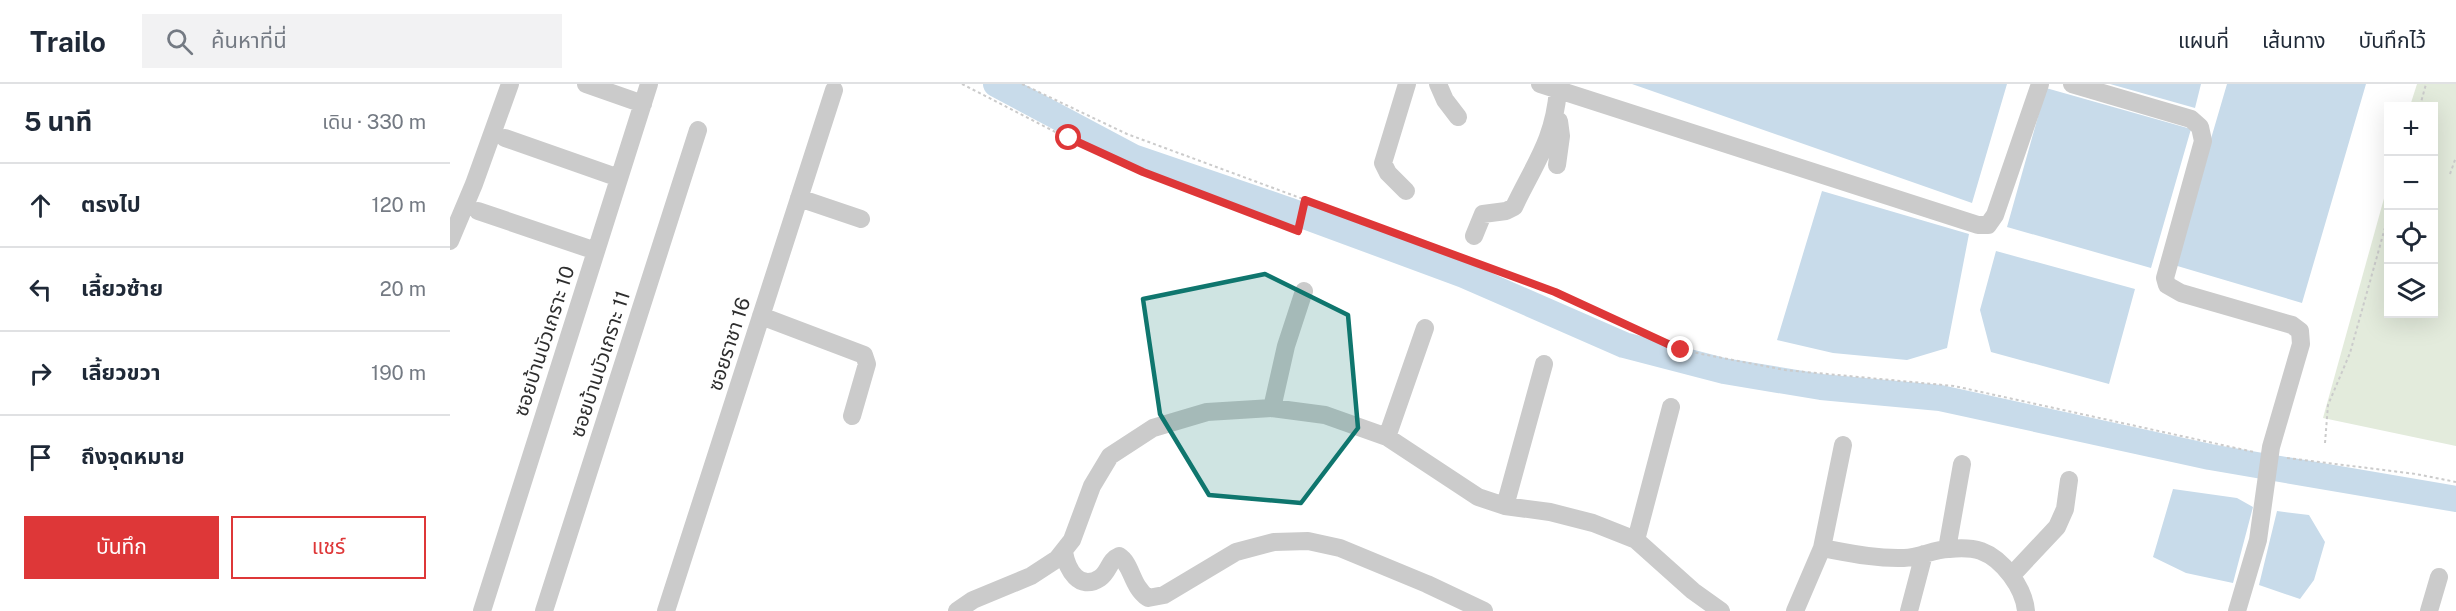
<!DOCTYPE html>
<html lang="th">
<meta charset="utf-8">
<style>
:root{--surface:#fff;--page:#f2f2f3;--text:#1f2937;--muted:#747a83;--line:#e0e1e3;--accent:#de3738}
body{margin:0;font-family:"Public Sans","Noto Sans Thai",sans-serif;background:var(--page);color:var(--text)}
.controls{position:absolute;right:18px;top:18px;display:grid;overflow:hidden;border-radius:0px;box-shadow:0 6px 24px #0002}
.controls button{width:54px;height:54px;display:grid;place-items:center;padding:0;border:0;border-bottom:2px solid var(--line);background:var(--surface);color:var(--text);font:30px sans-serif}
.stop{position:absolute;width:18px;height:18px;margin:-14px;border:4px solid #de3738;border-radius:50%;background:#fff}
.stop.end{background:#de3738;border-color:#fff;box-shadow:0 2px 6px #0008}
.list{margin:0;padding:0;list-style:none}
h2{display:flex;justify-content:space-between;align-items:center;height:78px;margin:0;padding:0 24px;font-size:26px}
h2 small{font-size:20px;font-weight:400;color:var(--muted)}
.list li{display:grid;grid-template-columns:39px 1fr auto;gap:18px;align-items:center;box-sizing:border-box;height:84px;padding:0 24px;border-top:2px solid var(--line)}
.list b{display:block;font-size:22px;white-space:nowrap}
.list em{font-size:20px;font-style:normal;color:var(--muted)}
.actions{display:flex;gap:12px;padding:18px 24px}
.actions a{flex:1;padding:14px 0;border:2px solid var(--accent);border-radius:0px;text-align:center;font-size:21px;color:var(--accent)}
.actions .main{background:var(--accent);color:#fff}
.icon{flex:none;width:33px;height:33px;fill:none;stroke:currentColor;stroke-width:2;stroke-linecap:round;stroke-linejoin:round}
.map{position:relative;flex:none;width:2006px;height:527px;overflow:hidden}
header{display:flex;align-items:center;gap:36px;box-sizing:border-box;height:84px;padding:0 30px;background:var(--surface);border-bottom:2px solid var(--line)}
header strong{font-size:28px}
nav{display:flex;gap:33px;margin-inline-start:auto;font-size:21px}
.search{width:420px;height:54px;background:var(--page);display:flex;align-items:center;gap:15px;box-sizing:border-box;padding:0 21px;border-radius:0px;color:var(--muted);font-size:22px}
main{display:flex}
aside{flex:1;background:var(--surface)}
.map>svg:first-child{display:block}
.green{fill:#e3ebdc}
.water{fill:#c8dbea}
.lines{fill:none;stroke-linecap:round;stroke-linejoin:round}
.river{stroke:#c8dbea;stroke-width:26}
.path{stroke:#cbcbcb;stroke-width:2;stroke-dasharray:3 3;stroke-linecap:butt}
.minor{stroke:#cbcbcb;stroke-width:18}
.route{stroke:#de3738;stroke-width:8}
.marked{fill:#0f766e;fill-opacity:0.2;stroke:#0f766e;stroke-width:4.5;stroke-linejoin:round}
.labels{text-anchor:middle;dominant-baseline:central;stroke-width:6;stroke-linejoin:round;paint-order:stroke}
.street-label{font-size:20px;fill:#2e2e2e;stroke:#fff}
</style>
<header>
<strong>Trailo</strong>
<div class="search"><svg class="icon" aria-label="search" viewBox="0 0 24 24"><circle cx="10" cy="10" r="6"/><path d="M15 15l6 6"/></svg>ค้นหาที่นี่</div>
<nav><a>แผนที่</a><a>เส้นทาง</a><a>บันทึกไว้</a></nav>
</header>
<main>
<aside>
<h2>5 นาที<small>เดิน · 330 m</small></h2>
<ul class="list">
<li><svg class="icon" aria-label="ahead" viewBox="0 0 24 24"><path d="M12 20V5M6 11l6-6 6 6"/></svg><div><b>ตรงไป</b></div><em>120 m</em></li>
<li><svg class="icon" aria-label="left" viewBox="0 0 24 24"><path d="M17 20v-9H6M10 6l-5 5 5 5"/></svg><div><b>เลี้ยวซ้าย</b></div><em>20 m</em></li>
<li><svg class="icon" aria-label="right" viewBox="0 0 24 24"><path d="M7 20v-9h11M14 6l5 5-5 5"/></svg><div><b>เลี้ยวขวา</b></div><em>190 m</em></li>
<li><svg class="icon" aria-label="arrive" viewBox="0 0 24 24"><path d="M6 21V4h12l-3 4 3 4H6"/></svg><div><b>ถึงจุดหมาย</b></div></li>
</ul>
<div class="actions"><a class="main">บันทึก</a><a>แชร์</a></div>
</aside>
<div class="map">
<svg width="2006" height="527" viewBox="0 0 2006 527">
<rect width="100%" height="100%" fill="#fff"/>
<path class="green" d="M1967,0H2006V362L1873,334L1938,100V230H1984V22H1960Z"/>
<path class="water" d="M1182,0H1557L1522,119Z
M1660,0H1751L1745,24Z
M1777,0H1916L1852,219L1724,181Z
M1596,4L1741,45L1701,184L1557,143Z
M1372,107L1519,150L1497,264L1457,276L1383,269L1327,256Z
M1546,167L1685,205L1659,300L1541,268L1530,226Z
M1723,405L1787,414L1803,423L1783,499L1736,489L1703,473Z
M1827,427L1859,431L1875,458L1864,496L1850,515L1809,501Z"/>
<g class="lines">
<path class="river" d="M546,0L683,73L838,126L1014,191L1174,261L1274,287L1371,303L1490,314L1760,373L2006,415"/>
<path class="path" d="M512,0L619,55L694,88L848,147L855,116
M572,0L677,50L1105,208L1231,266L1335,286L1504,302L1804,368
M1970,22L1976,0
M2000,90L2006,73
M1875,359L1878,321L1900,269L1938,133
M1837,374L1966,390L2006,398"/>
<path class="minor" d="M136,0L193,20
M988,0L995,16L1008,33
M1090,0L1528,141H1538L1545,131L1590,0
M1622,0L1741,35L1750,43L1753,57L1715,194L1717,201L1731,209L1842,241L1850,247L1851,260L1821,363L1808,456L1787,527
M55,54L169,94
M1107,81L1111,52L1109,37
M956,107L938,89L933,79L957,0
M349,114L411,135
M28,127L146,167
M1024,152L1033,130L1056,127L1064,123C1085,79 1104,56 1108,6
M0,157L24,100L60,0
M311,232L414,271L417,280L402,332
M822,324L836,262L854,207
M937,353L975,244
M1055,422L1094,280
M1186,456L1221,323
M1372,464C1399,469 1426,475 1454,474C1469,474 1484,465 1499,465C1508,464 1522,464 1531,467C1553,475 1574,504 1576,527
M1497,465L1512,380
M614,468C617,485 629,508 650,494C659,488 659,476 669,472C682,480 681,502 698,514L714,511L786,468L824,458L858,457L890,464L977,500L1034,527
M1562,491L1607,443L1615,425L1619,396
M32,527L199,0
M94,527L248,46
M216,527L384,6
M507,527L523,516L581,492L607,475L622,456L642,402L660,372L703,344L757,328L822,324L875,331L937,353L1028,413L1055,422L1100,428L1143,439L1186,456L1243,507L1271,527
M1345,527L1372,464L1393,361
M1459,527L1474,470
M1979,527L1989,493"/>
</g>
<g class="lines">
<path class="route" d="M619,54L693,88L848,147L855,116L1105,208L1231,266"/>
</g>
<path class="marked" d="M815,190L898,231L908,344L851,419L759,411L710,330L693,215Z"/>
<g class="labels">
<g class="street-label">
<text transform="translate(94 257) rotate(-72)">ซอยบ้านบัวเกราะ 10</text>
<text transform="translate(279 260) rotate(-72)">ซอยราชา 16</text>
<text transform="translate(150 280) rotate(-72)">ซอยบ้านบัวเกราะ 11</text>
</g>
</g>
</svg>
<div class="controls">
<button>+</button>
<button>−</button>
<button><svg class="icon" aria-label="locate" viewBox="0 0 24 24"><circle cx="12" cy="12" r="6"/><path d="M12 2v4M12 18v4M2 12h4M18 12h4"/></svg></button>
<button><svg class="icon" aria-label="layers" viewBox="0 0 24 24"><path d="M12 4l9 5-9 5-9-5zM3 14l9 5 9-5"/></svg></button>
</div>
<div class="stop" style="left:619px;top:54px"></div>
<div class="stop end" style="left:1231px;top:266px"></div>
</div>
</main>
